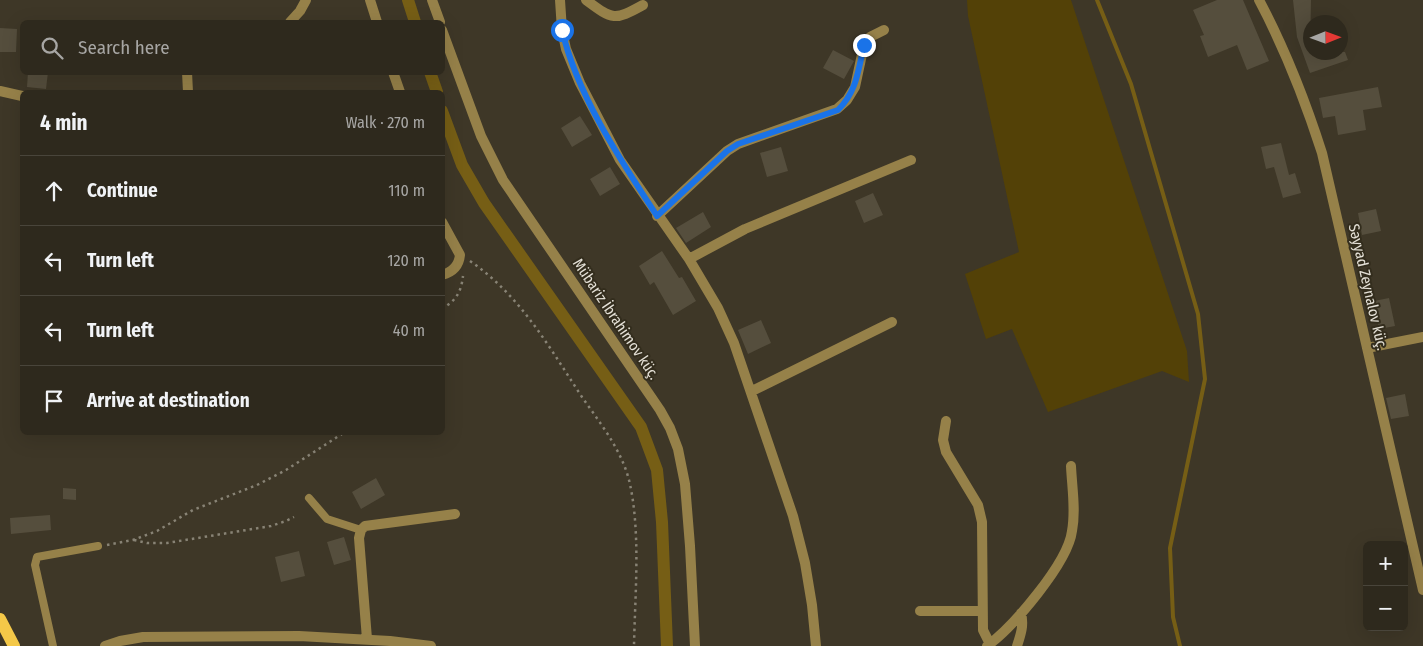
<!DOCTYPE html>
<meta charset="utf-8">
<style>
:root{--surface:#2e291d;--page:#3a352a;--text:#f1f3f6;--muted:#a7a6a4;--line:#49453b}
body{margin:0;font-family:"Fira Sans Condensed",sans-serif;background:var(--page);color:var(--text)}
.controls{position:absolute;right:15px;bottom:15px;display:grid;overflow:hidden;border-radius:8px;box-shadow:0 5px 20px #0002}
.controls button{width:45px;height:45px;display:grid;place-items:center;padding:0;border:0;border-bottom:1px solid var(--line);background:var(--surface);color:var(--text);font:25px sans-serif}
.compass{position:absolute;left:1303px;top:15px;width:45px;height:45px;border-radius:50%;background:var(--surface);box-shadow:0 5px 20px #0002;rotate:89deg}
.stop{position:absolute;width:15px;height:15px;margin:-11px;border:4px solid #1a73e8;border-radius:50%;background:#fff}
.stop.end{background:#1a73e8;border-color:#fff;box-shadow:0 1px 5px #0008}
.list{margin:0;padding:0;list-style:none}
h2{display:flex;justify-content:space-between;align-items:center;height:65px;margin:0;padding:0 20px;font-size:21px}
h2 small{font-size:16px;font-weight:400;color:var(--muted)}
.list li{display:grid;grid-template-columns:32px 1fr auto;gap:15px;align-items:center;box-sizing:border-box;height:70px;padding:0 20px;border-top:1px solid var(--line)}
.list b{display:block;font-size:19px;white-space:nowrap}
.list em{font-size:16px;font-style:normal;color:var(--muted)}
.icon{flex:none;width:28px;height:28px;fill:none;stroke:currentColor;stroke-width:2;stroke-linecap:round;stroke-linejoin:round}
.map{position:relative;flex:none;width:1423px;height:646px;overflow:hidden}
.search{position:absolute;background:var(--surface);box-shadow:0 5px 20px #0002;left:20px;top:20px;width:425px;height:55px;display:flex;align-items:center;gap:12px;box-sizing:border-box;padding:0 18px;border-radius:8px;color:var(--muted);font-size:19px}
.panel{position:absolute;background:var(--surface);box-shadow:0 5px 20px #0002;left:20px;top:90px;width:425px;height:345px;border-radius:8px}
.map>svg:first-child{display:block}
.green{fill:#534107}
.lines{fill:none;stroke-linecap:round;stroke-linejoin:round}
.stream{stroke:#765e15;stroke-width:4}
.canal{stroke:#765e15;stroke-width:12}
.building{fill:#554e3d}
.path{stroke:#888375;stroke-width:2.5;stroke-dasharray:2.5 4;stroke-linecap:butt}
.service{stroke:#968149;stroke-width:8}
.minor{stroke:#968149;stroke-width:10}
.primary{stroke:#f4c848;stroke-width:12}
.route{stroke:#1a73e8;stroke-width:6}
.labels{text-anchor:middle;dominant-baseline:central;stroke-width:4;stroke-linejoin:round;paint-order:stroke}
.street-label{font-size:15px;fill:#e5e1d7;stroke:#332d1d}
</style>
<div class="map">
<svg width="1423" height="646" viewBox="0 0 1423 646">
<rect width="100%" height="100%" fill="#3e3727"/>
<path class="green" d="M967,0H1071L1187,351L1189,382L1162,371L1048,412L1012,329L986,339L965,274L1019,252L968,16Z"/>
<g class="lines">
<path class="stream" d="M1097,0L1131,84L1198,314L1205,379L1170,548L1173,617L1180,646"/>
<path class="canal" d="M408,0L415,22
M430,72L437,92
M442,111L462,165L484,203L641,427L657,470L662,522L667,646"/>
</g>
<path class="building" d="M1217,0H1243L1269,61L1247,70L1237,45L1208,57L1200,36L1204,35L1193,10Z
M1293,0H1311L1310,52H1345L1348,60L1310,73L1297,37Z
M0,28L17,29L16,52H0Z
M833,50L854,61L844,79L823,68Z
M28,72H48L46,89L27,87Z
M1378,87L1382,107L1363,110L1366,130L1338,135L1335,116L1323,118L1319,98Z
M580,116L592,135L572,147L561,128Z
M1281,143L1289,175L1295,173L1301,193L1283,198L1274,167L1266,169L1261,147Z
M781,147L788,171L767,177L760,153Z
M610,167L620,184L600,196L590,179Z
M873,193L883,215L864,223L855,201Z
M1376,209L1381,231L1362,235L1358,213Z
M703,212L711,227L686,243L676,228Z
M662,251L679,278L682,277L696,301L673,315L654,282L650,285L639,266Z
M1389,298L1395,326L1379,329L1374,301Z
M761,320L771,343L748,354L738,330Z
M1405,394L1409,416L1391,419L1386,398Z
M376,478L385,495L361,509L352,492Z
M63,488L76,489V500L63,499Z
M50,515L51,530L11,534L10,518Z
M344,537L351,560L334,565L327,542Z
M299,551L305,576L281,582L275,557Z"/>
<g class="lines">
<path class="path" d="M470,261C521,296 549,347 582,397C600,423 621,449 629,480C641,530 635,594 634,646
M442,309C456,300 461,293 463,276
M134,540L147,543H167L271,526L286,521L294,517
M107,545L133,540L157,531L193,510L257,485L286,470L345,432"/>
<path class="service" d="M309,498L327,519L361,530
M53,646L35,565L37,557L98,546"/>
<path class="minor" d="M370,0L377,22
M432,0L440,22
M560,0L562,30L566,49L580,83L620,160L689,259L718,308L734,343L793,516L805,563L812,605L816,646
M586,0C613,20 614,21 643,5
M1259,0C1285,49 1305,100 1322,153L1423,590
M290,22L300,11L306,0
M442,30L481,136L503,180L660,410L670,428L678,449L685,484L690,546L695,646
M187,72L188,92
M393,72L400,92
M0,91L22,96
M657,216L727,151L738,144L837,109L847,100L855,87L864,45L870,37L884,30
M442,222L460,255C459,265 453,272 442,275
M689,259L745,229L911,160
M1367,348L1423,337
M752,391L892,322
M946,421L943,440L946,452L978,505L982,522L983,630L990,644
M920,611H982
M367,639L359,538L361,530L365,526L455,514
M105,646L120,641L143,637L299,636L390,641L431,646
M987,646C1013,627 1068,563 1072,531C1076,510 1072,488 1071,466
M1017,646C1021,634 1024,625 1021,613"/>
<path class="primary" d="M0,619L14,646"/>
</g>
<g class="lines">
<path class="route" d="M562,30C577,95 621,161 657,216L727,151L738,144L838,110C857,91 858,71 864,45"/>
</g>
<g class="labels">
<g class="street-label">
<text transform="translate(1368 287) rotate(77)">Səyyad Zeynalov küç.</text>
<text transform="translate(616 319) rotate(56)">Mübariz İbrahimov küç.</text>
</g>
</g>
</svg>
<div class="controls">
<button>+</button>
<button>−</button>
</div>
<svg class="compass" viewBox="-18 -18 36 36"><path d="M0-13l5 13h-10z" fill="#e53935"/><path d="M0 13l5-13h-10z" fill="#a7a6a4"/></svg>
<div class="stop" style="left:562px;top:30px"></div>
<div class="stop end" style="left:864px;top:45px"></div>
<div class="search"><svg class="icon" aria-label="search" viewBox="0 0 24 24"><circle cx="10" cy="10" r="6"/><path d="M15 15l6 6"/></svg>Search here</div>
<section class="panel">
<h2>4 min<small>Walk · 270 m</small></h2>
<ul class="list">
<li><svg class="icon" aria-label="ahead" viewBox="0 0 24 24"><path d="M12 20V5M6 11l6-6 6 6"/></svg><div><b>Continue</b></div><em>110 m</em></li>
<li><svg class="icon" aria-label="left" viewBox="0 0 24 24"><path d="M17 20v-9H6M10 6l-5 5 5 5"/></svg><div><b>Turn left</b></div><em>120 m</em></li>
<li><svg class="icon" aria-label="left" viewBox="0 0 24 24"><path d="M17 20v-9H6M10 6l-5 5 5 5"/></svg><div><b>Turn left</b></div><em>40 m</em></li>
<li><svg class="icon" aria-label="arrive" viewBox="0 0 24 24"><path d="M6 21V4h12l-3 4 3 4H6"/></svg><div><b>Arrive at destination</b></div></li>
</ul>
</section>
</div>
